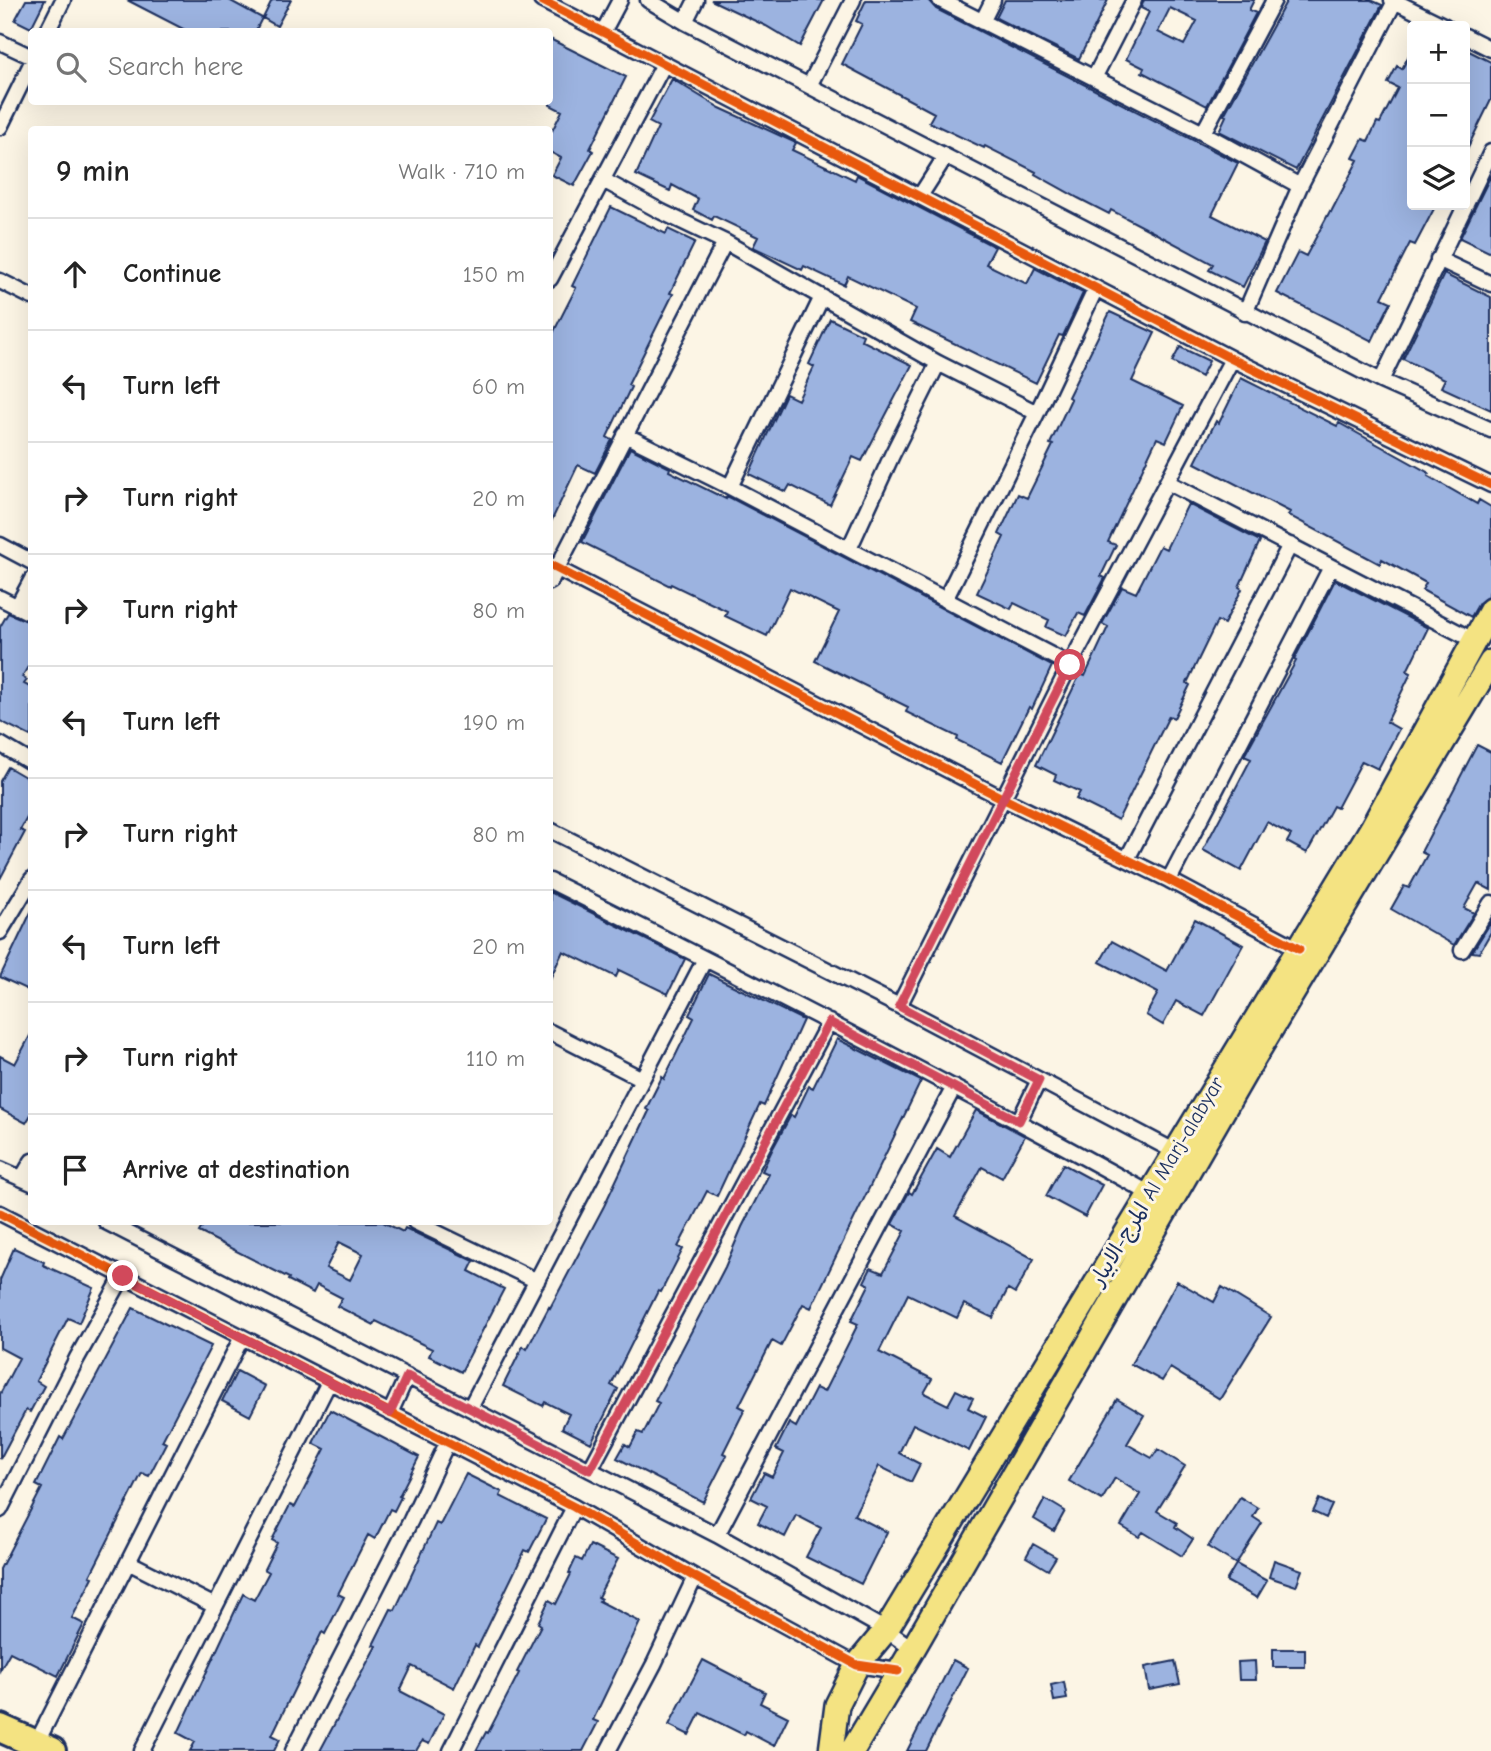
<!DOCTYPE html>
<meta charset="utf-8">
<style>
:root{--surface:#fff;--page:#f2f2f2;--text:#222;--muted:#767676;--line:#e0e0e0}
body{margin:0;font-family:"Comic Neue","Playpen Sans Arabic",sans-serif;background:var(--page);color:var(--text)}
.controls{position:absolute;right:21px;top:21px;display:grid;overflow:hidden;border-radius:7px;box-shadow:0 7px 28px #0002}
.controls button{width:63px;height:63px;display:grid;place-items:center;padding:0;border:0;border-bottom:2px solid var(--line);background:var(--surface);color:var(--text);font:35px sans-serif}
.stop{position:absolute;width:21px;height:21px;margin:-16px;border:5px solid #d1495b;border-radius:50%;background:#fff}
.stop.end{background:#d1495b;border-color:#fff;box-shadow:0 2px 7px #0008}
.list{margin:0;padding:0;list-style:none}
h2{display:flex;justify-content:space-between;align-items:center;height:91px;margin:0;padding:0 28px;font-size:30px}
h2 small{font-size:23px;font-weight:400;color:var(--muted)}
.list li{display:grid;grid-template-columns:46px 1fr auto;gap:21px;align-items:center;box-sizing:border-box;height:112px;padding:0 28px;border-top:2px solid var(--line)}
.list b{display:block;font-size:26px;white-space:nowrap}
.list em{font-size:23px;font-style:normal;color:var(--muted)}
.icon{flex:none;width:38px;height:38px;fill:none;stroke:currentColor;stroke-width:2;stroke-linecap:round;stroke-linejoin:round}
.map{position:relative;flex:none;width:1491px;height:1751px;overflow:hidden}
.search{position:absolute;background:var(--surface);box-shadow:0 7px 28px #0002;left:28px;top:28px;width:525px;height:77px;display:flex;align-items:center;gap:18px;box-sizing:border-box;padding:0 24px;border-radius:7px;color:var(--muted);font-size:26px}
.panel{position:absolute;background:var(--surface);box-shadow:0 7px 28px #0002;left:28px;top:126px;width:525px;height:1099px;border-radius:7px}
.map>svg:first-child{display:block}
.building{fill:#9cb3e0;stroke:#1b2f5e;stroke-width:2;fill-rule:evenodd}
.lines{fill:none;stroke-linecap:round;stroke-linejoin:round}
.street-casing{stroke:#1b2f5e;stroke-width:19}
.primary-casing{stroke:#1b2f5e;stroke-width:28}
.highway-casing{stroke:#1b2f5e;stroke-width:32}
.street{stroke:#fcf5e5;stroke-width:14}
.primary{stroke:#f4e382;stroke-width:23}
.highway{stroke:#f4e382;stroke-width:26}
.cycleway-casing{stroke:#fcf5e5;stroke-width:13}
.cycleway{stroke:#e8590c;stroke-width:9}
.route{stroke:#d1495b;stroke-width:9}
.labels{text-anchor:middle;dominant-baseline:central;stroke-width:6;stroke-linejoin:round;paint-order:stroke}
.street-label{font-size:21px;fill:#1b2f5e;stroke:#fcf5e5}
</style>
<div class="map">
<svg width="1491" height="1751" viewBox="0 0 1491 1751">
<rect width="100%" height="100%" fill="#fcf5e5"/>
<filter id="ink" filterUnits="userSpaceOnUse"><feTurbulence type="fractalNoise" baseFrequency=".0143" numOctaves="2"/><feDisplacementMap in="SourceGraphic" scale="14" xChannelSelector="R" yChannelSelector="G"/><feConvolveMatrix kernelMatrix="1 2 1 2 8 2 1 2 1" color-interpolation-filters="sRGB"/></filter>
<g filter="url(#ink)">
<path class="building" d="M26,0H45L31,28L15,20Z
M127,0H229L262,18L255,32H189Z
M272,0H291L277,26L263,18Z
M711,0H824L800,46L766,26Z
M866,0H928L936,9L1238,163L1212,215L1265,242L1243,287L1209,270L1213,264L1155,233L1111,210L1109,214L1078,198L1035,174L1036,172L985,146L984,148L929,122L934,113L842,64L862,24L856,21Z
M1005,0H1108L1079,59L996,18Z
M1144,0H1254L1249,10L1256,13L1207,106L1142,72L1144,68L1126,59L1149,12L1141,8ZM1170,8L1197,21L1184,45L1158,32Z
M1287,0H1371L1382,5L1296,170L1219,131L1226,116L1224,115Z
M550,39L626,77L590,149L593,151L574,186L552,175L561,158L550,152V135L562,111L550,105Z
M1412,49V205H1436L1415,245L1410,243L1382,298L1391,302L1372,341L1277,293L1298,252L1306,256L1330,211L1331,212L1358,160L1353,158L1363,139L1368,141L1377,122L1380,123L1398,88L1388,83L1397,66L1402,69Z
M1465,49L1491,62V100L1465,153Z
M672,79L720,108L796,143L792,150L855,180L857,175L995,247L986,264L1027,284L1035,268L1083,293L1063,336L1059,335L1036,383L910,322L916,309L848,276L844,285L804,266L802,270L753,247L758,237L714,216L712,220L693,210L698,199L672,185L670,191L636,175L658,127L649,122Z
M1491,175V253L1460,238Z
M611,207L666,234L668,229L695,242L670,293L673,294L628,385L631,387L607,437L612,440L595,473L578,465L550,524V339L576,288L572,286Z
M1444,274L1491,297V410L1441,387L1445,379L1403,359Z
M1110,312L1155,333L1132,381L1183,406L1166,442L1157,438L1108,542L1116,545L1101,576L1105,578L1085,616L1078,613L1066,636L1046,627L1049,620L1014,603L1011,609L977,593L1004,537L999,534L1018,494L1027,498L1053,445L1050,444L1071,399L1068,397Z
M830,319L863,335L861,340L912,365L862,461L853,457L830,505L790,485L786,492L749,474L786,394L798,400L814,367L809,364Z
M1180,347L1209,361L1201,377L1172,362Z
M1241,378L1337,426L1339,423L1429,473L1428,476L1477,504L1479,500L1491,507V589L1487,597L1479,603L1471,617L1422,590L1426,583L1382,559L1380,564L1288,515L1290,512L1195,463L1216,421L1219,423Z
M630,448L670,468L669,471L726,499L727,496L1052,666L1032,709L1029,707L1002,762L957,740L958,737L906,712L908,707L815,661L839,612L790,588L767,636L725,616L727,611L671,584L670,586L582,542Z
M1188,504L1260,541L1239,587L1242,589L1224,624L1217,621L1187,683L1190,685L1174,718L1169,716L1118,820L1076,799L1080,792L1054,780L1056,775L1036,765L1080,674L1085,676L1108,627L1102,624L1122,587L1136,593L1160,546L1166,549Z
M1335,580L1428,628L1407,671L1411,673L1387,722L1399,729L1378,769L1362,761L1337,808L1333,806L1307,853L1287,842L1291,835L1267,822L1241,871L1203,850L1251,759L1244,756L1296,661L1294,660Z
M8,613L32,623V660L22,677L27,680L24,684L32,688V737L0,721V627Z
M1477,745L1491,752V890L1478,883L1464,908L1474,913L1454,945L1391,909L1404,886L1409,888L1427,855L1421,852Z
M8,767L32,781V809L20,830L25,832L0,879V781Z
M550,892L685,959L668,994L619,970L616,977L563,951L550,979Z
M32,910V992L0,977Z
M1195,919L1243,945L1204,1016L1176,1001L1163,1025L1146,1015L1158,993L1100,962L1112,941L1167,971Z
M1491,922V932L1479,953L1472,952Z
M709,974L803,1020L764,1106L760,1104L717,1196L707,1191L678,1247L683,1249L661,1292L658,1291L611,1385L618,1389L591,1443L562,1428L569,1414L545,1402L543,1406L503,1386L523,1346L527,1349L549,1307L550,1308L604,1206L649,1111L646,1109L662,1077L664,1079L694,1018L689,1015Z
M32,1032V1113L26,1123L0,1109V1056L15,1064Z
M837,1039L921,1081L811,1308L803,1304L781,1346L772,1341L739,1406L745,1409L723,1453L727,1455L703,1502L617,1458L625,1444L630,1447L638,1432L643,1434L659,1403L655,1401L725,1267L742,1227L769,1174L762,1171L773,1148L791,1115L794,1117L809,1086L813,1088Z
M976,1110L1025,1136L1002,1178L982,1167L955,1216L1034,1259L1015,1293L1008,1289L993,1318L964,1304L957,1318L908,1294L879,1352L932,1379L924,1393L948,1405L956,1390L973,1398L968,1408L986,1417L969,1451L913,1424L899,1453L920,1464L911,1482L879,1466L854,1515L887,1532L861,1584L806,1557L821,1528L796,1515L785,1537L758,1523L767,1506L751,1498L764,1473L772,1477L784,1453L776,1449L789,1423L796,1427L816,1388L824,1392L858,1324L851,1321L869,1285L864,1282L871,1268L883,1273L905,1231L892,1224L909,1192L912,1194L937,1149L950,1157Z
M1063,1164L1102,1185L1085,1217L1046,1196Z
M205,1222H383L403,1232L405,1228L474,1261L469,1271L504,1289L461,1372L429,1356L432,1349L376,1321L374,1325L337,1306L342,1298L317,1285L313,1293L288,1280L289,1278L199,1232ZM339,1242L363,1254L350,1280L326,1268Z
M14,1248L44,1262L43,1265L94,1288L79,1323L68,1318L36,1381L44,1386L30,1412L26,1410L0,1459V1394L19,1358L0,1348V1280Z
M1177,1281L1214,1302L1222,1287L1271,1317L1220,1399L1170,1368L1162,1381L1131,1364Z
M133,1308L211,1346L162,1441L166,1443L149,1476L142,1473L90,1576L93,1577L72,1618L84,1624L58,1676L10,1652L0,1670V1569L42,1488L36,1485L60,1437L63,1439Z
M237,1371L265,1386L250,1416L222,1401Z
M1117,1399L1144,1415L1127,1444L1152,1458L1158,1449L1185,1466L1157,1511L1177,1523L1175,1527L1193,1539L1182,1556L1143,1532L1139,1537L1121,1526L1140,1494L1115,1478L1102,1500L1069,1481Z
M330,1410L419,1457L399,1496L401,1497L394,1511L390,1509L375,1539L368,1535L338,1594L344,1597L325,1634L322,1632L272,1735L280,1739L274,1751H190L195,1742L178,1733L243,1594L254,1600L269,1572L264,1569L277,1543L272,1540L290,1505L295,1507L325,1449L313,1443Z
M466,1474L502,1492L500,1496L546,1519L529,1552L525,1550L478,1647L475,1645L454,1688L412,1666L400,1691L444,1714L429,1744L422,1741L416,1751H320L376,1646L373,1645L391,1609L395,1610L436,1523L440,1525Z
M1240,1497L1258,1508L1253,1517L1262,1523L1236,1564L1208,1547Z
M1045,1499L1065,1511L1054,1531L1034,1519Z
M1319,1499L1332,1505L1326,1518L1313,1512Z
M1033,1544L1056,1557L1048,1570L1026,1557Z
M590,1545L618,1559L598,1597L601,1599L599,1601L640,1622L593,1720L598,1722L583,1751H476L486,1732L488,1733L519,1673L517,1672L541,1625L538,1623L549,1600L556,1604L571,1574L569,1573L576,1558L582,1561Z
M1274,1560L1302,1570L1296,1586L1269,1577Z
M1236,1564L1267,1581L1257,1598L1226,1581Z
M1273,1649H1305V1667H1273Z
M703,1660L765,1692L760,1703L788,1717L774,1746L746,1731L744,1735L700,1713L689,1735L669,1725Z
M953,1660L968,1668L926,1751H907Z
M1175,1661L1180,1684L1149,1690L1145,1667Z
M1255,1661L1256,1680H1239L1238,1662Z
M1064,1682L1067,1699L1054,1701L1051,1685Z"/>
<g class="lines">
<g class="street-casing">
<path id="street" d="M541,0L1232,359L1491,485
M648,0L685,22L1381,381L1491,430
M940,0L1203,133L1300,186
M1392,0L1445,26
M685,22L696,0
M982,22L993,0
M47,32L63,0
M603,32L620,0
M1465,36L1491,49
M0,42L32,57
M1094,78L1134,0
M809,86L853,0
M0,127L32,62
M1203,133L1274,0
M603,180L662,212L725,242L938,363L1037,413
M920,196L945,157
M1438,259L1491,284
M550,279L664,64
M0,281L32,297
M1245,313L1300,186L1395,1
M1381,381L1491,152
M625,435L730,487L1070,665
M1167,482L1473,640
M730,487L822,297
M0,545L32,562
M849,549L892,455L938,363
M550,565L1002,798L1169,880L1299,949
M550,582L725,242
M0,598L32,614
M945,600L1037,413L1096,288
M17,607L32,579
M0,744L32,763
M550,830L899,1006L1174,1151
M1127,859L1290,545
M1169,880L1331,567
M550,881C751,981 952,1084 1149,1193
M0,932L32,879
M1462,950L1491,903
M899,1006L1070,665L1232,359
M550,1032L642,1079
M1019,1121L1039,1080
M0,1169L32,1183
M22,1178L32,1161
M0,1213L574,1507L695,1577L857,1665L898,1671
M106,1222L717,1535L886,1630L913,1649
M415,1222L537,1281
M470,1408L705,959
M390,1413L407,1376
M590,1470L829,1022
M0,1510L77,1358L123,1276
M717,1535L954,1087
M128,1562L215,1606
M36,1744L242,1337
M142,1751L329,1382
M293,1751L411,1520L447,1443
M451,1751L574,1507
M608,1751L654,1664L695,1577"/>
</g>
<g class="primary-casing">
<path id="primary" d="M831,1751L837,1705L857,1665L886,1630L1372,828L1491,610
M852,1751L913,1649L1246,1071L1491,662"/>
</g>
<g class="highway-casing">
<path id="highway" d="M0,1728L52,1751"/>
</g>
<use href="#street" class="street"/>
<use href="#primary" class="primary"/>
<use href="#highway" class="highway"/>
<g class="cycleway-casing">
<path id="cycleway" d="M541,0L1232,359L1491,485
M550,565L1002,798L1169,880L1299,949
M0,1213L574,1507L695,1577L857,1665L898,1671"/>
</g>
<use href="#cycleway" class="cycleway"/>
</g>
</g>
<g class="lines" filter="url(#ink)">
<path class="route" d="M123,1276L390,1413L407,1376L590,1470L829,1022L1019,1121L1039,1080L899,1006L1070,665"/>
</g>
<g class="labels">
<g class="street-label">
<text transform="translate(1157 1181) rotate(-59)">المرج-الابيار Al Marj-alabyar</text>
</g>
</g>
</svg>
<div class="controls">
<button>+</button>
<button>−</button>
<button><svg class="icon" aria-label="layers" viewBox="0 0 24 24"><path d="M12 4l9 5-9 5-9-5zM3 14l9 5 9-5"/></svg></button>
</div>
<div class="stop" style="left:1070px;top:665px"></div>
<div class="stop end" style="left:123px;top:1276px"></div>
<div class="search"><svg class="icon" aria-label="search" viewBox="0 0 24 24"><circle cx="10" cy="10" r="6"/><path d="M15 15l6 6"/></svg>Search here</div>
<section class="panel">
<h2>9 min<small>Walk · 710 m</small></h2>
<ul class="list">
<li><svg class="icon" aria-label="ahead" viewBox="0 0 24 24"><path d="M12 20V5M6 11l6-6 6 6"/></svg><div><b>Continue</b></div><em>150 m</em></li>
<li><svg class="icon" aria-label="left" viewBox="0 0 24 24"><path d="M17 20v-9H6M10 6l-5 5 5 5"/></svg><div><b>Turn left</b></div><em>60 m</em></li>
<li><svg class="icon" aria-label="right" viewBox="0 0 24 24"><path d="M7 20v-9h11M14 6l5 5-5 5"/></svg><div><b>Turn right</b></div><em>20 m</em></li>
<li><svg class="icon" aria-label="right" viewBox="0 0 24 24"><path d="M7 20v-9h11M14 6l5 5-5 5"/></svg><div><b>Turn right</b></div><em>80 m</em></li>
<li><svg class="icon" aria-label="left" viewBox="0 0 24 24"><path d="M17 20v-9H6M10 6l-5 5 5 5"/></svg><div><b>Turn left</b></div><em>190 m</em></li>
<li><svg class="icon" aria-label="right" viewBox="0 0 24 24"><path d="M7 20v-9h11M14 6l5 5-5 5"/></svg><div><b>Turn right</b></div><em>80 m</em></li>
<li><svg class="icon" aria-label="left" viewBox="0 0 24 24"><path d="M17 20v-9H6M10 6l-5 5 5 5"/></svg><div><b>Turn left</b></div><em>20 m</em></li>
<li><svg class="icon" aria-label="right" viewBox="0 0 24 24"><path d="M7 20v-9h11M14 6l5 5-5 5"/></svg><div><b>Turn right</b></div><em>110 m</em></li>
<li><svg class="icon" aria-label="arrive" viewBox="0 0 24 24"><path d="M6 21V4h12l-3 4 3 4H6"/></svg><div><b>Arrive at destination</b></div></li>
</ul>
</section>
</div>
